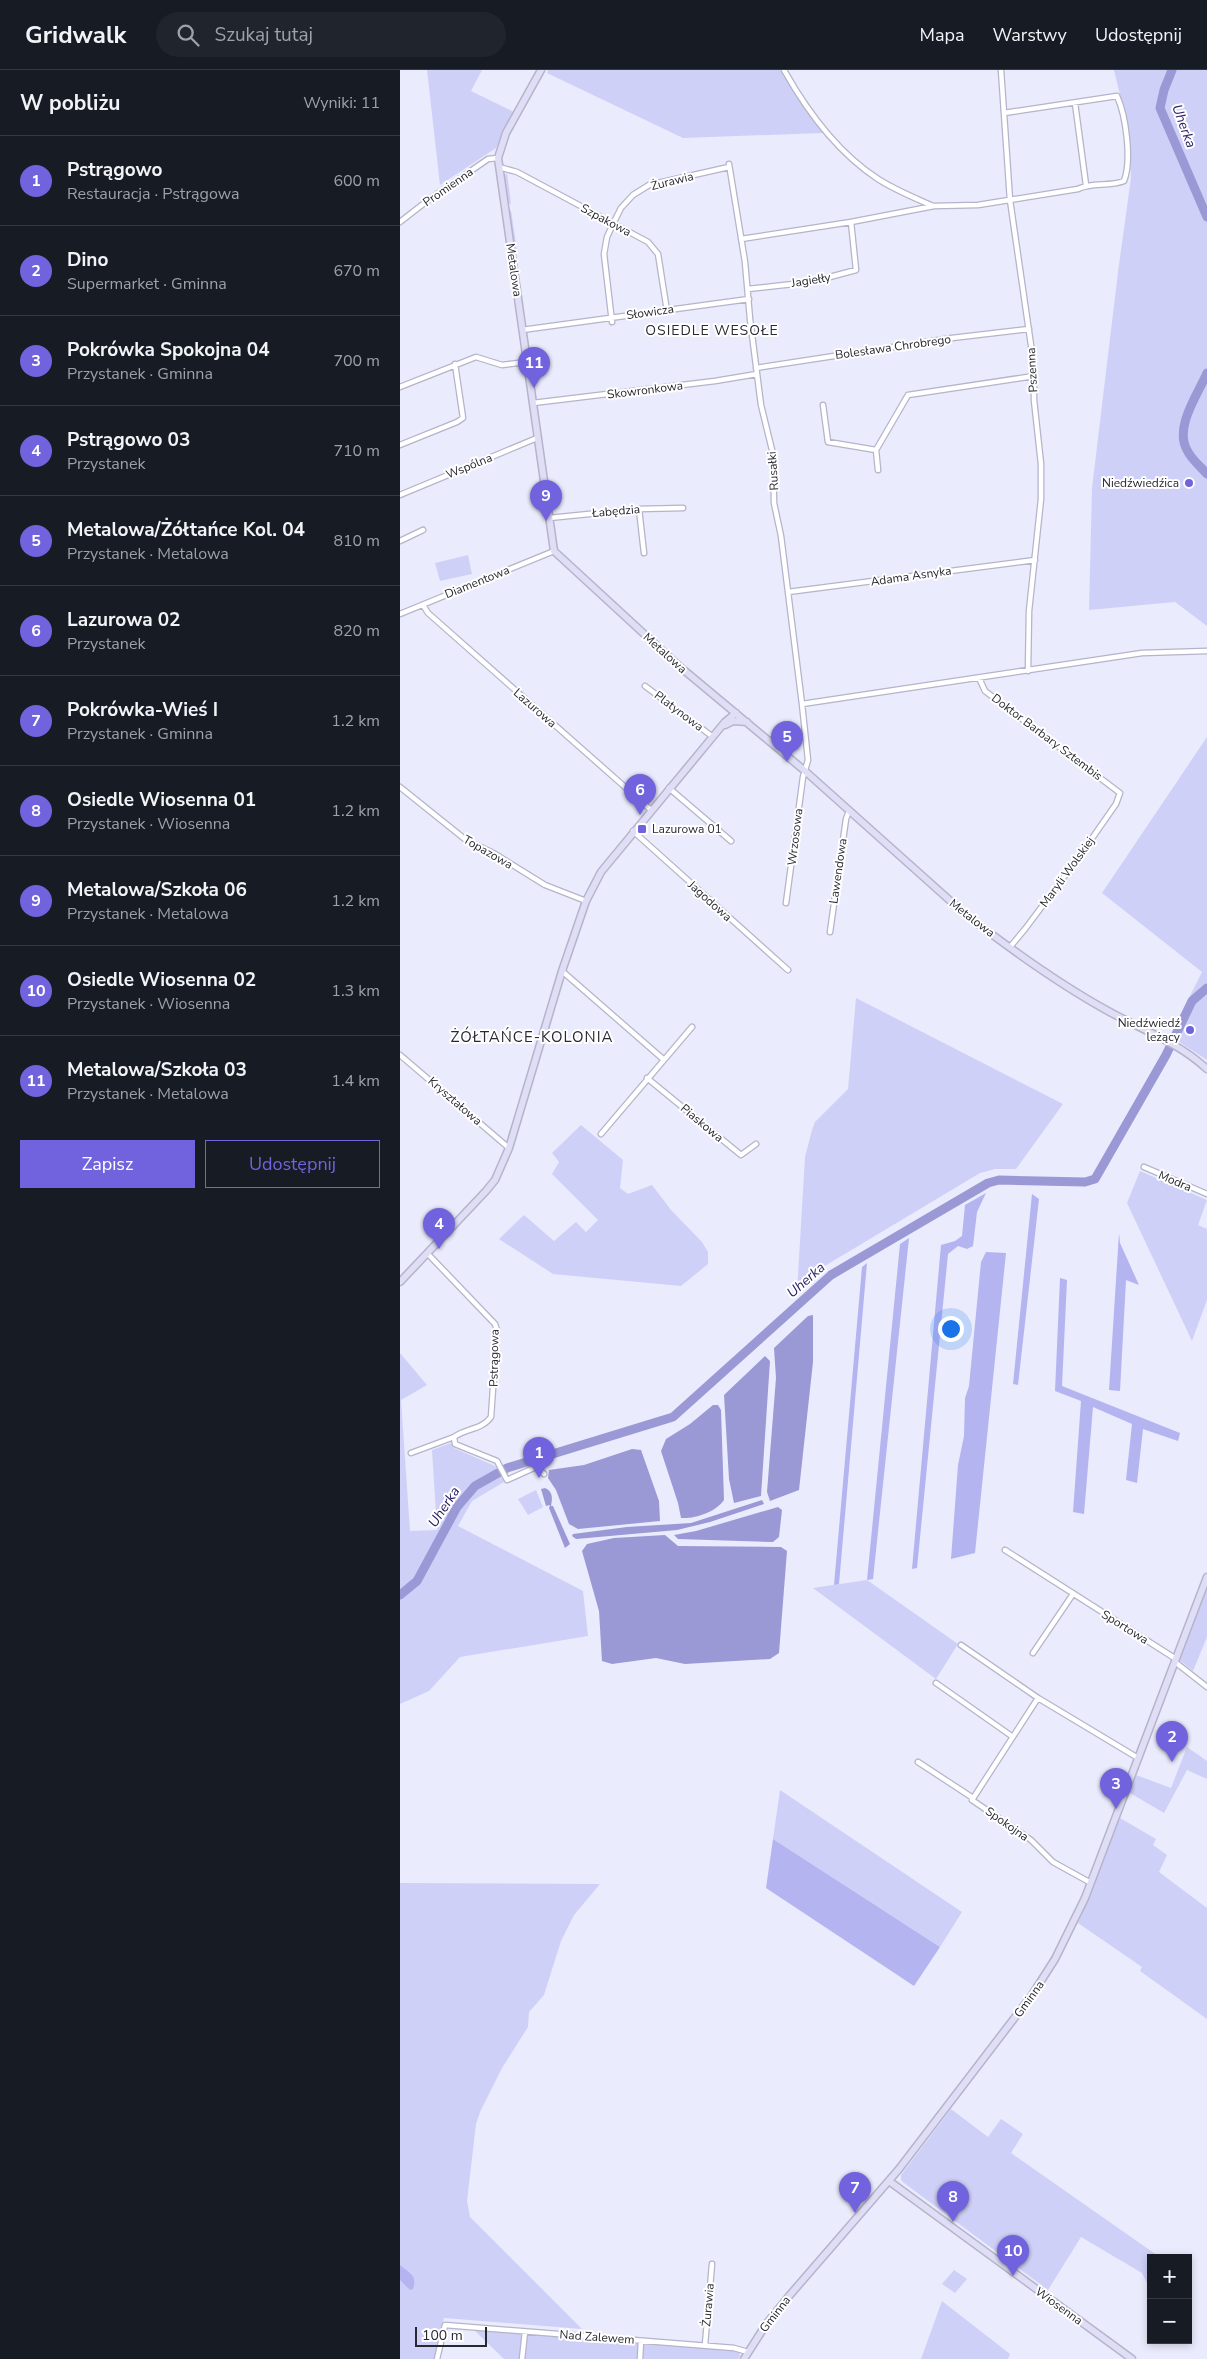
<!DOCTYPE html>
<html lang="pl">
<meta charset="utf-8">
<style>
:root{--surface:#171b24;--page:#20242c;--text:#f1f3f6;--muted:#9ea1a6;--line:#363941;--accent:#7163dd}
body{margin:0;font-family:"Nunito Sans",sans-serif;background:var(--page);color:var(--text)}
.controls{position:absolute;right:15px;bottom:15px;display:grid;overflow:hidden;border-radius:0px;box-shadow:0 2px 8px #0003}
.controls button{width:45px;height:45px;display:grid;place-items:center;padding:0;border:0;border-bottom:1px solid var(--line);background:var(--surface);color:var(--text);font:25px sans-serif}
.scale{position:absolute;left:15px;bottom:12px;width:72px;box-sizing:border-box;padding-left:5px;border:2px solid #292931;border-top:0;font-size:14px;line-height:18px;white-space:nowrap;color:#292931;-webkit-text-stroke:4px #fff;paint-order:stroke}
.you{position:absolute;left:550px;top:1258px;width:18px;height:18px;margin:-12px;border:4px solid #fff;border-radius:50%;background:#1a73e8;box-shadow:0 0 0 8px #1a73e833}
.badge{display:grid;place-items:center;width:32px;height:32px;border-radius:50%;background:var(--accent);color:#fff;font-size:16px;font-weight:700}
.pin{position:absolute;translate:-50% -41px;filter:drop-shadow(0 1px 2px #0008)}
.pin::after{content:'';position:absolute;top:26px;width:18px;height:15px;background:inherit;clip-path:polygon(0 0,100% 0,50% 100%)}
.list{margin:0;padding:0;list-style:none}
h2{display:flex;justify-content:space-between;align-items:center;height:65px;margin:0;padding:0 20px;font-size:21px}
h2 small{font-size:16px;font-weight:400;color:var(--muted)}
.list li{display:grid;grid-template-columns:32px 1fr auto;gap:15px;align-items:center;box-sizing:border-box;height:90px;padding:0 20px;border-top:1px solid var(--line)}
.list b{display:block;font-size:19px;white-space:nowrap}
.list p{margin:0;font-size:16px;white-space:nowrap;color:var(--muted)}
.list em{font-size:16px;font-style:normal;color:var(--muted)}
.actions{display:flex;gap:10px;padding:15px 20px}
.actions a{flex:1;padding:11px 0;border:1px solid var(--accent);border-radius:0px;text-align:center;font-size:18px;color:var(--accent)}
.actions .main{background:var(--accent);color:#fff}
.icon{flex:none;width:28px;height:28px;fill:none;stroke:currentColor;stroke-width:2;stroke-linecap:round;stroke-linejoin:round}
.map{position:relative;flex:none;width:807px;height:2289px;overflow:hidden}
header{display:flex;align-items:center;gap:30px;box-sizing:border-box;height:70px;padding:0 25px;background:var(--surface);border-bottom:1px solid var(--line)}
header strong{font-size:24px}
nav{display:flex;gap:28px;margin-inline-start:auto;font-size:18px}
.search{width:350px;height:45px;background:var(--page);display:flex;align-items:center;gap:12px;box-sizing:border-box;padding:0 18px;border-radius:28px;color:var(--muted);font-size:19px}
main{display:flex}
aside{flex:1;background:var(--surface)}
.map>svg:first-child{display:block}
.green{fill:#cfd0f8}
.forest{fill:#b4b4f1}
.water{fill:#9a99d5}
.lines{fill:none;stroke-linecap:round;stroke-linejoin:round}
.river{stroke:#9a99d5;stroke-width:9}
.street-casing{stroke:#b4b4ca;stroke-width:7}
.secondary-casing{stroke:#b4b4ca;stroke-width:9}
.street{stroke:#fff;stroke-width:4.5}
.secondary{stroke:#dfdef6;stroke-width:6}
.poi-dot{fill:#7163dd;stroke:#fff;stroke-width:2}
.labels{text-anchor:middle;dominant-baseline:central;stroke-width:4;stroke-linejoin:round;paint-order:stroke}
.street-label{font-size:12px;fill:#292931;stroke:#fff}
.poi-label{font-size:12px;fill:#292931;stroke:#fff;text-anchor:end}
.water-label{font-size:14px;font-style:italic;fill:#2b2065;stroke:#fff}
.neighbourhood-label{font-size:14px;letter-spacing:1px;fill:#292931;stroke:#fff}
.quarter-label{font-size:15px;letter-spacing:1px;fill:#292931;stroke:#fff}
</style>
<header>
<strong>Gridwalk</strong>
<div class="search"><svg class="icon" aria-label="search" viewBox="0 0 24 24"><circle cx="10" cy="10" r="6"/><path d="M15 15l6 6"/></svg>Szukaj tutaj</div>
<nav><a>Mapa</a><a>Warstwy</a><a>Udostępnij</a></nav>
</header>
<main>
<aside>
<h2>W pobliżu<small>Wyniki: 11</small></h2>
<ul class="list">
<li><span class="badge">1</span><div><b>Pstrągowo</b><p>Restauracja · Pstrągowa</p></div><em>600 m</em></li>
<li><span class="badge">2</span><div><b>Dino</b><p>Supermarket · Gminna</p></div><em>670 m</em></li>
<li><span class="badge">3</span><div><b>Pokrówka Spokojna 04</b><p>Przystanek · Gminna</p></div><em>700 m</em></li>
<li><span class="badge">4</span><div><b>Pstrągowo 03</b><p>Przystanek</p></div><em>710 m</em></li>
<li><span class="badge">5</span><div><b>Metalowa/Żółtańce Kol. 04</b><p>Przystanek · Metalowa</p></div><em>810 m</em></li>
<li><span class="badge">6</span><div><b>Lazurowa 02</b><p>Przystanek</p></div><em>820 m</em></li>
<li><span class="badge">7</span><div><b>Pokrówka-Wieś I</b><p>Przystanek · Gminna</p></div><em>1.2 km</em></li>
<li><span class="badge">8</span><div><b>Osiedle Wiosenna 01</b><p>Przystanek · Wiosenna</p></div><em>1.2 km</em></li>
<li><span class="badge">9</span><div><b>Metalowa/Szkoła 06</b><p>Przystanek · Metalowa</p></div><em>1.2 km</em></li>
<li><span class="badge">10</span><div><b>Osiedle Wiosenna 02</b><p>Przystanek · Wiosenna</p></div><em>1.3 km</em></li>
<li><span class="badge">11</span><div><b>Metalowa/Szkoła 03</b><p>Przystanek · Metalowa</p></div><em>1.4 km</em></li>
</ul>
<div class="actions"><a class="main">Zapisz</a><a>Udostępnij</a></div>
</aside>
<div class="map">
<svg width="807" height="2289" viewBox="0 0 807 2289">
<rect width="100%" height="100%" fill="#eaebfd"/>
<path class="green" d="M27,0H82L71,21L114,42L96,78L40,115Z
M148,0H381L423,63L283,68L147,3Z
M714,0H807V556L775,532L689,540L692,418L718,202L731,108L729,62Z
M107,103L111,134H110L108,132L104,106Z
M111,140L117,180L113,177L109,142Z
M68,485L72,504L40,511L35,493Z
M807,667V990L770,966L802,902L702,823Z
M456,928L663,1034L616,1099H595L580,1103L418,1200L397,1222L405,1087L412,1060L415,1052L448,1019Z
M181,1055L223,1090L220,1118L228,1124L252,1115L271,1140L302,1172L308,1182V1194L281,1216L153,1204L99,1169L124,1145L154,1171L176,1152L186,1162L198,1150L152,1104L159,1092L152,1083Z
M740,1101L807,1130L798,1155L807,1159V1230L792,1271L727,1133Z
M0,1283L27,1315L1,1330L10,1461L37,1460L32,1380L51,1373L54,1378L95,1396L104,1412L72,1431L58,1456L183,1521L188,1566L60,1587L29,1621L0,1634Z
M136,1420L143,1437L128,1445L118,1429Z
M467,1510L558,1574L536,1609L413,1518Z
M807,1516V1567L793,1601L779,1590Z
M787,1677L807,1691V1709L787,1700L764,1743L730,1723L736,1705L771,1718Z
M380,1720L562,1842L540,1877L373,1769Z
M720,1748L756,1769L753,1775L767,1785L759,1802L807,1838V1949L740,1901L742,1897L678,1853Z
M0,1813L200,1814L174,1845L161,1871L144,1925L129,1942L128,1957L102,1998L80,2042L76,2054L67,2131L70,2147L182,2259L44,2248L34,2289H0Z
M551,2039L588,2067L601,2049L623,2064L611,2083L761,2188H751V2212L748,2215L742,2203L681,2167L648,2220L504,2113L501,2110V2105Z
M554,2200L567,2209L555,2223L542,2214Z
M542,2231L610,2284L608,2289H521Z
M74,2260L330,2279L339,2282L340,2286L338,2289H104Z"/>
<path class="forest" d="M586,1123L577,1142L573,1176L567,1179L558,1176L548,1184L517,1498L512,1499L541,1175L555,1171L562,1166L565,1135Z
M632,1124L639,1129L618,1315L613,1314Z
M719,1163L720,1173L739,1215L726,1210L720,1321L709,1320Z
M509,1168L473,1509L467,1510L500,1174Z
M586,1182L606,1183L575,1483L551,1489L558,1395L564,1366L565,1328L569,1316L581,1192Z
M467,1193L439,1514L434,1515L462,1197Z
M660,1208L667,1210L662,1316L780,1363L778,1371L743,1359L737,1413L726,1410L732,1354L693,1337L684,1444L673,1442L681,1331L655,1321Z
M373,1769L540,1877L514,1916L366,1818Z
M0,2195C9,2203 18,2205 13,2219L10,2220L0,2210Z"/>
<path class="water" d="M413,1245V1292L399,1420L370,1431L367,1422L376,1308L374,1278L408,1246Z
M365,1286L370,1291L361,1426L334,1433L329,1409L324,1325Z
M313,1335H318L321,1340L324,1430C316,1442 295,1449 281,1448L278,1433L261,1381L266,1369L290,1354Z
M232,1379L241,1380L259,1431L260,1451L178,1459L169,1454L156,1420L148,1408L149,1400L184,1395Z
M145,1418C154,1422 152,1430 151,1436H153L170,1474L165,1478L149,1438L150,1435L146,1436L141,1419Z
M362,1430L364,1434L310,1452L277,1460L176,1469L172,1466L173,1464L227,1457L291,1453Z
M378,1437L382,1440L379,1467L373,1472L278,1469L274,1465L296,1461Z
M265,1465L278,1476L381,1477L387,1481L379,1583L370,1589L285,1594L256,1588L212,1594L202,1591L199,1541L182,1481L187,1474L214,1468Z"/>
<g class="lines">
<path class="river" d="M772,0L764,20L760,38L807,147
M807,303C798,324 774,357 787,380C791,389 800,396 807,404
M0,1525L17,1511L57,1437L75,1416L107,1398L273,1347L431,1205L588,1113L599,1110L685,1112L695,1109L766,985L792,931L807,918"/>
<g class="street-casing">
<path id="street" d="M384,0C407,41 438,83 478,109C495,120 515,128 533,136
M601,0L610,130L634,296V330L641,394V429L629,541L628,601
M675,33L686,115
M329,94L345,192L350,249L361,335L373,384L374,433L381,466L402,634
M99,97L117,102L248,172L258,184L267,241
M0,152L27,131L88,89L98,88
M341,169L451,152L534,136L578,135L678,119C692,112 709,117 724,111C732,90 726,46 717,26L604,43
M348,219L411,212L456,200L451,152
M212,252L204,184L207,167L213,154L221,138L233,125L249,115L329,97
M122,260L349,229
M356,298L552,268L629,259
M0,317L76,287L102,295L126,292
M133,333L315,311L357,304
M423,335L428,372L476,380
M0,375L57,352L63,348L55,294
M478,400L476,380L508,325L634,306
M0,425L137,368
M239,439L244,483
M149,448L239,439L283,438
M0,471L23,460
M388,522L635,490
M23,535L28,543L251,740
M0,544L154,481
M579,608L585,621L720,723L716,734L679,787L625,859L610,877
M245,616L313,667
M0,717L66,770L95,784L145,815L186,831
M269,718L331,771
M233,761L388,900
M386,833L403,707L408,690L402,634L742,583L807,581
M430,862L446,749L449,741
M162,901L263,989
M0,985L109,1078
M247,1008L341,1085L356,1074
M201,1064L292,957
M744,1097L807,1124
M27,1183L95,1254L97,1260L91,1347C82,1360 66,1358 54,1367L55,1374L97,1391L107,1410L136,1397L144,1404
M11,1383L54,1367
M605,1480L776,1589
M561,1575L638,1628L738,1688
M633,1583L673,1524
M775,1592L807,1617
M536,1613L613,1667
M638,1628L572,1730L631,1770L653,1792L691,1813
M518,1692L573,1728
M305,2275L312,2194
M37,2289L45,2255L334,2278L348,2282
M122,2289L125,2262
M240,2289L241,2271"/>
</g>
<g class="secondary-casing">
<path id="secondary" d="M141,0L106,63L98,88L154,481L279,596L405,701L565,844C609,878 659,914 708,941C742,960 778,972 807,999
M325,655L333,651L347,652
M0,1212L86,1121L95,1110L109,1078L162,901L186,831L201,802L325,652L336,643
M489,2111L732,2289
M344,2289L367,2253L389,2226L499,2099L632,1925L655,1889L685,1828L807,1507"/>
</g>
<use href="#street" class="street"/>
<use href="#secondary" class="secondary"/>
</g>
<g class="poi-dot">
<circle cx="789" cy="413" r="5"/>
<rect x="237" y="754" width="10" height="10" rx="2.5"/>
<circle cx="790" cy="960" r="5"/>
</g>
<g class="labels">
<g class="street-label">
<text transform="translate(272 111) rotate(-14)">Żurawia</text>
<text transform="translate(48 117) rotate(-35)">Promienna</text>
<text transform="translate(206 150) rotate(28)">Szpakowa</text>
<text transform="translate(114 200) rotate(82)">Metalowa</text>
<text transform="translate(411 210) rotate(-9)">Jagiełły</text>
<text transform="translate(250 242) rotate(-8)">Słowicza</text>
<text transform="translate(493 277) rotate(-8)">Bolesława Chrobrego</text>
<text transform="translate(632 300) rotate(-93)">Pszenna</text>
<text transform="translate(245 320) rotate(-7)">Skowronkowa</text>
<text transform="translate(69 396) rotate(-22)">Wspólna</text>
<text transform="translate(373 401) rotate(-94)">Rusałki</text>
<text transform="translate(216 441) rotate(-5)">Łabędzia</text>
<text transform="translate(511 506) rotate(-8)">Adama Asnyka</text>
<text transform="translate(77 512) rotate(-22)">Diamentowa</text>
<text transform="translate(265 583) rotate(42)">Metalowa</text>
<text transform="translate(135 638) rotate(41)">Lazurowa</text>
<text transform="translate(279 641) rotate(37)">Platynowa</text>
<text transform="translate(647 667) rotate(37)">Doktor Barbary Sztembis</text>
<text transform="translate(395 767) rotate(-83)">Wrzosowa</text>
<text transform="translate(88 782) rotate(30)">Topazowa</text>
<text transform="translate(438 801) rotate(-82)">Lawendowa</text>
<text transform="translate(667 802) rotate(-54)">Maryli Wolskiej</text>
<text transform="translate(310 831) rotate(42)">Jagodowa</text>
<text transform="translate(572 848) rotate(38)">Metalowa</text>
<text transform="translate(55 1031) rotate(41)">Kryształowa</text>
<text transform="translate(302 1053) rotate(40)">Piaskowa</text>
<text transform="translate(775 1111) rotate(23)">Modra</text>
<text transform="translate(94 1288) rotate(-89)">Pstrągowa</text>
<text transform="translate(725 1557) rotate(32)">Sportowa</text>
<text transform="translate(607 1754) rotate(35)">Spokojna</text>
<text transform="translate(629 1929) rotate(-54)">Gminna</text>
<text transform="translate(308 2235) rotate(-85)">Żurawia</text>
<text transform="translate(659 2236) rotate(36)">Wiosenna</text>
<text transform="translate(375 2244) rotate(-52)">Gminna</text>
<text transform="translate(197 2267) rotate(4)">Nad Zalewem</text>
</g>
<g class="poi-label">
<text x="779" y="413">Niedźwiedźica</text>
<text x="252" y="759" text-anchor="start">Lazurowa 01</text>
<text x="780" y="953">Niedźwiedź<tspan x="780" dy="14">leżący</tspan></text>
</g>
<g class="water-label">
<text transform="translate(784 56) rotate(70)">Uherka</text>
<text transform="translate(406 1210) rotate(-41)">Uherka</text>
<text transform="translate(44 1437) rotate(-57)">Uherka</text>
</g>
<g class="neighbourhood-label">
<text x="312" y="260">OSIEDLE WESOŁE</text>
</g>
<g class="quarter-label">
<text x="132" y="967">ŻÓŁTAŃCE-KOLONIA</text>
</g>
</g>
</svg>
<div class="controls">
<button>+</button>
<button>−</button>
</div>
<div class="scale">100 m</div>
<div class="you"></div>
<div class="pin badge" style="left:139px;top:1408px">1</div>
<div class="pin badge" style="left:772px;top:1692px">2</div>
<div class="pin badge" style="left:716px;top:1739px">3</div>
<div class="pin badge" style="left:39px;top:1179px">4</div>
<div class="pin badge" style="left:387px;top:692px">5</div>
<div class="pin badge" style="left:240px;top:745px">6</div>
<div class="pin badge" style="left:455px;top:2143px">7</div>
<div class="pin badge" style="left:553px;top:2152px">8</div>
<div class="pin badge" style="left:146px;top:451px">9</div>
<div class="pin badge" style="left:613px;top:2206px">10</div>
<div class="pin badge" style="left:134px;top:318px">11</div>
</div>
</main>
